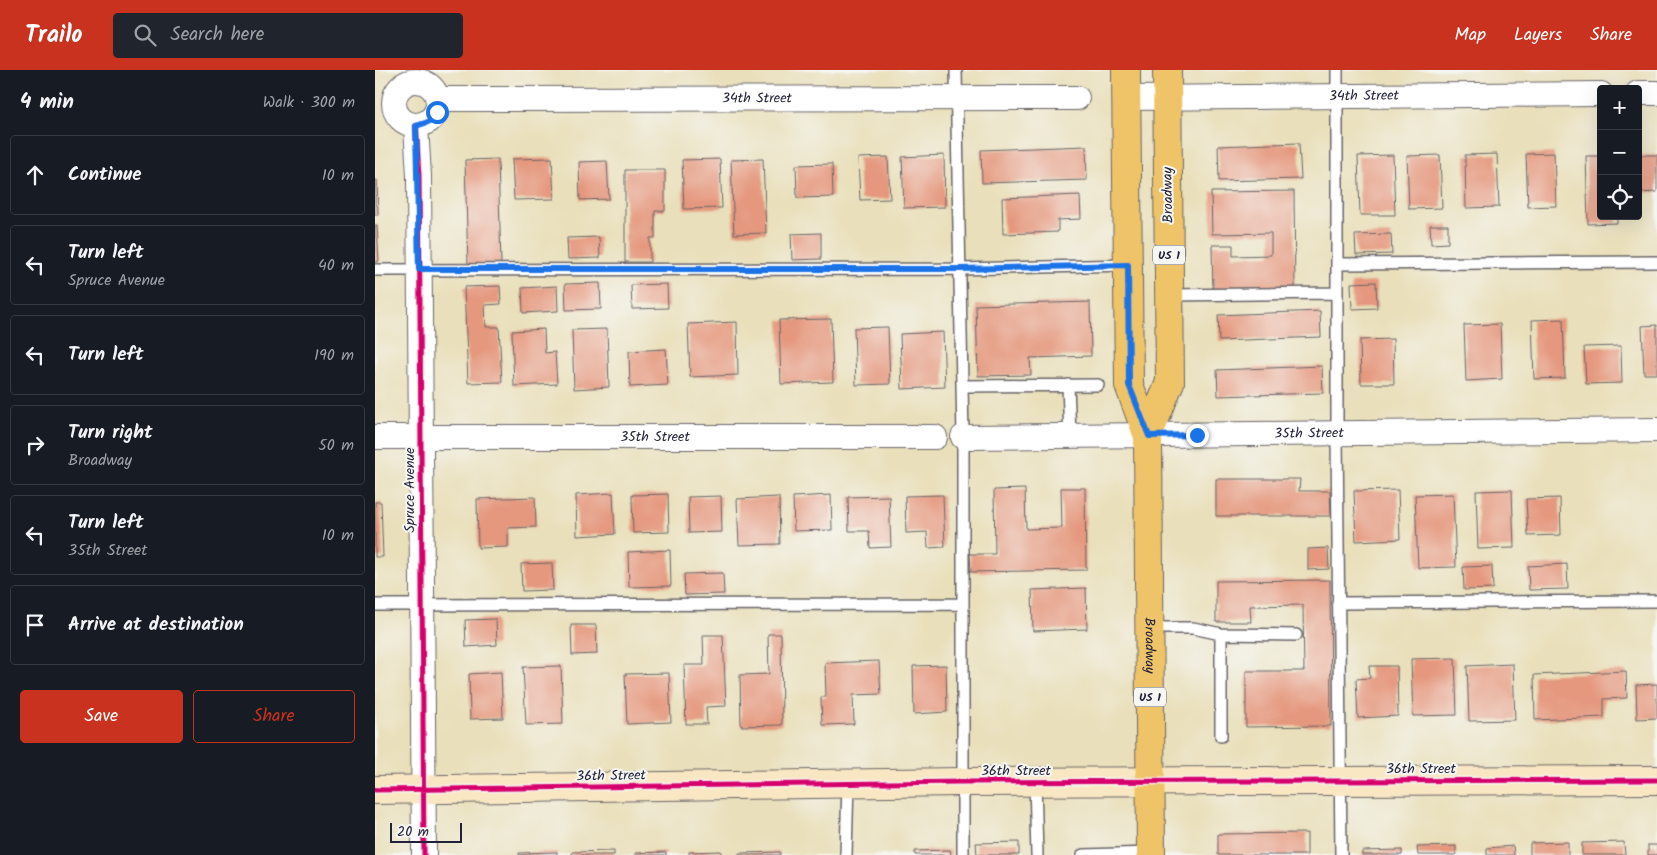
<!DOCTYPE html>
<meta charset="utf-8">
<style>
:root{--surface:#171b24;--page:#20242c;--text:#f1f3f6;--muted:#9ea1a6;--line:#363941;--accent:#c8321e}
body{margin:0;font-family:Kalam,sans-serif;background:var(--page);color:var(--text)}
.controls{position:absolute;right:15px;top:15px;display:grid;overflow:hidden;border-radius:5px;box-shadow:0 5px 20px #0002}
.controls button{width:45px;height:45px;display:grid;place-items:center;padding:0;border:0;border-bottom:1px solid var(--line);background:var(--surface);color:var(--text);font:25px sans-serif}
.scale{position:absolute;left:15px;bottom:12px;width:72px;box-sizing:border-box;padding-left:5px;border:2px solid #22223b;border-top:0;font-size:14px;line-height:18px;white-space:nowrap;color:#22223b;-webkit-text-stroke:4px #f6f6f2;paint-order:stroke}
.stop{position:absolute;width:15px;height:15px;margin:-11px;border:4px solid #1a73e8;border-radius:50%;background:#fff}
.stop.end{background:#1a73e8;border-color:#fff;box-shadow:0 1px 5px #0008}
.list{margin:0;padding:0;list-style:none}
h2{display:flex;justify-content:space-between;align-items:center;height:65px;margin:0;padding:0 20px;font-size:21px}
h2 small{font-size:16px;font-weight:400;color:var(--muted)}
.list li{display:grid;grid-template-columns:32px 1fr auto;gap:15px;align-items:center;box-sizing:border-box;height:80px;margin:0 10px 10px;padding:0 10px;border:1px solid var(--line);border-radius:5px}
.list b{display:block;font-size:19px;white-space:nowrap}
.list p{margin:0;font-size:16px;white-space:nowrap;color:var(--muted)}
.list em{font-size:16px;font-style:normal;color:var(--muted)}
.actions{display:flex;gap:10px;padding:15px 20px}
.actions a{flex:1;padding:11px 0;border:1px solid var(--accent);border-radius:5px;text-align:center;font-size:18px;color:var(--accent)}
.actions .main{background:var(--accent);color:#fff}
.icon{flex:none;width:28px;height:28px;fill:none;stroke:currentColor;stroke-width:2;stroke-linecap:round;stroke-linejoin:round}
.map{position:relative;flex:none;width:1282px;height:785px;overflow:hidden}
header{display:flex;align-items:center;gap:30px;box-sizing:border-box;height:70px;padding:0 25px;background:var(--accent);color:#fff}
header strong{font-size:24px}
nav{display:flex;gap:28px;margin-inline-start:auto;font-size:18px}
.search{width:350px;height:45px;background:var(--page);display:flex;align-items:center;gap:12px;box-sizing:border-box;padding:0 18px;border-radius:5px;color:var(--muted);font-size:19px}
main{display:flex}
aside{flex:1;background:var(--surface)}
.map>svg:first-child{display:block}
.building{fill:#e5987e}
.lines{fill:none;stroke-linecap:round;stroke-linejoin:round}
.lane-casing{stroke:#686467;stroke-width:14}
.street-casing{stroke:#686467;stroke-width:26}
.secondary-casing{stroke:#686467;stroke-width:30}
.primary-casing{stroke:#686467;stroke-width:30}
.lane{stroke:#fff;stroke-width:11}
.street{stroke:#fff;stroke-width:24}
.secondary{stroke:#f9e7c3;stroke-width:28}
.primary{stroke:#efc469;stroke-width:28}
.cycleway-casing{stroke:#f6f6f2;stroke-width:8}
.cycleway{stroke:#d6006c;stroke-width:5}
.route{stroke:#1a73e8;stroke-width:6}
.labels{text-anchor:middle;dominant-baseline:central;stroke-width:4;stroke-linejoin:round;paint-order:stroke}
.shield{fill:#f6f6f2;stroke:#626272;stroke-width:1}
.shield-label{font-size:12px;font-weight:bold;fill:#22223b}
.street-label{font-size:14px;fill:#22223b;stroke:#f6f6f2}
</style>
<header>
<strong>Trailo</strong>
<div class="search"><svg class="icon" aria-label="search" viewBox="0 0 24 24"><circle cx="10" cy="10" r="6"/><path d="M15 15l6 6"/></svg>Search here</div>
<nav><a>Map</a><a>Layers</a><a>Share</a></nav>
</header>
<main>
<aside>
<h2>4 min<small>Walk · 300 m</small></h2>
<ul class="list">
<li><svg class="icon" aria-label="ahead" viewBox="0 0 24 24"><path d="M12 20V5M6 11l6-6 6 6"/></svg><div><b>Continue</b></div><em>10 m</em></li>
<li><svg class="icon" aria-label="left" viewBox="0 0 24 24"><path d="M17 20v-9H6M10 6l-5 5 5 5"/></svg><div><b>Turn left</b><p>Spruce Avenue</p></div><em>40 m</em></li>
<li><svg class="icon" aria-label="left" viewBox="0 0 24 24"><path d="M17 20v-9H6M10 6l-5 5 5 5"/></svg><div><b>Turn left</b></div><em>190 m</em></li>
<li><svg class="icon" aria-label="right" viewBox="0 0 24 24"><path d="M7 20v-9h11M14 6l5 5-5 5"/></svg><div><b>Turn right</b><p>Broadway</p></div><em>50 m</em></li>
<li><svg class="icon" aria-label="left" viewBox="0 0 24 24"><path d="M17 20v-9H6M10 6l-5 5 5 5"/></svg><div><b>Turn left</b><p>35th Street</p></div><em>10 m</em></li>
<li><svg class="icon" aria-label="arrive" viewBox="0 0 24 24"><path d="M6 21V4h12l-3 4 3 4H6"/></svg><div><b>Arrive at destination</b></div></li>
</ul>
<div class="actions"><a class="main">Save</a><a>Share</a></div>
</aside>
<div class="map">
<svg width="1282" height="785" viewBox="0 0 1282 785">
<rect width="100%" height="100%" fill="#f6f6f2"/>
<filter id="ink" filterUnits="userSpaceOnUse"><feTurbulence type="fractalNoise" baseFrequency=".02" numOctaves="2"/><feDisplacementMap in="SourceGraphic" scale="10" xChannelSelector="R" yChannelSelector="G"/><feConvolveMatrix kernelMatrix="1 2 1 2 8 2 1 2 1" color-interpolation-filters="sRGB"/></filter>
<filter id="wash" filterUnits="userSpaceOnUse"><feTurbulence type="fractalNoise" baseFrequency=".0096" numOctaves="4" result="noise"/><feDisplacementMap in="SourceGraphic" scale="20" xChannelSelector="R" yChannelSelector="G"/><feGaussianBlur stdDeviation="1.12" result="paint"/><feColorMatrix in="noise" values="0 0 0 0 0 0 0 0 0 0 0 0 0 0 0 0 0 1.4 0 .05"/><feComposite in="paint" operator="in"/></filter>
<g filter="url(#wash)">
<rect width="100%" height="100%" fill="#e9dfba"/>
<g id="blocks">
<path class="building" d="M924,73L926,109L844,111L843,76Z
M711,76L712,110L607,113L606,80Z
M1179,83L1181,136L1153,137L1151,84Z
M1122,84L1124,137L1091,138L1090,85Z
M569,85L570,137L529,138L527,87Z
M1018,85L1020,145H985L983,86Z
M1065,85L1067,138L1034,139L1032,86Z
M1263,85H1282V122L1263,123Z
M1211,86H1226V146H1242V153L1213,154Z
M513,87L515,129L485,130L483,88Z
M177,88L179,129L139,130L137,89Z
M123,89L126,194L93,195L90,90Z
M345,89L347,138L309,139L307,90Z
M388,89L391,163L359,164L356,90Z
M232,91L234,129L205,130L204,92Z
M457,94L458,127L422,128L421,95Z
M250,100H290V141H280V168H275V192H250Z
M0,110H2L3,145H0Z
M919,121L920,221L838,222L837,175H858V186L896,185V163L837,164L836,122Z
M705,125L706,149L683,150V162L628,164L627,128Z
M0,155H2L4,191L0,192Z
M1055,155H1073V173L1056,174Z
M446,163V189L417,190L416,164Z
M1016,164L1017,184L981,185L980,165Z
M224,167L225,188L193,189L192,168Z
M1001,212L1002,238L977,239L976,213Z
M225,213L226,239L191,240L190,214Z
M292,214L293,238L257,239L256,215Z
M125,216L126,234L110,235L111,257H124L127,312L93,313L89,217Z
M182,216L183,241L148,243L147,218Z
M715,232L716,286L655,288L656,305L603,306L601,235Z
M945,241L946,267L844,271L843,245Z
M456,249L458,312L406,314L404,250Z
M1188,249L1190,308L1159,309L1157,250Z
M362,252L363,305L315,307L313,254Z
M1125,254L1127,309L1091,311L1089,255Z
M1282,255V304H1269L1267,256Z
M513,257L515,314L481,315L479,258Z
M169,259L170,283L180,282L182,314L139,316L137,261Z
M232,259L234,317L199,319L197,260Z
M568,262L570,317L527,319L525,264Z
M1018,269L1019,314H986L985,270Z
M1246,276L1247,313L1211,314L1209,277Z
M291,279L293,315L255,317L254,281Z
M947,296L948,323L843,326L842,300Z
M841,409H925L924,421H955L956,446H841Z
M686,418H710L711,500L596,502L595,484H620L619,420L650,419L651,459L687,458Z
M1023,420L1025,469L981,471L979,421Z
M1137,420L1139,478L1103,479L1101,421Z
M238,423L240,464L202,466L201,425Z
M293,424L294,462L258,463L257,425Z
M1078,424L1081,497L1043,498L1040,425Z
M456,425L457,460L419,461L418,427Z
M568,425L570,477L553,478L552,462L531,463L530,426Z
M346,426L347,462L314,463L313,427Z
M514,426L516,477L495,478L494,461H474L473,427Z
M160,427L161,457L133,458V477L103,478L102,429Z
M404,427L405,474L364,475L362,429Z
M1185,428L1186,465L1153,466L1151,429Z
M0,432H6L8,487H0Z
M953,478L954,499L933,500V479Z
M295,480L296,516L254,517L253,482Z
M177,493L178,520L147,521L146,494Z
M1192,494L1193,519L1154,520L1153,496Z
M1117,496L1118,519L1089,520L1088,497Z
M348,503L349,524L310,525L309,504Z
M955,510L956,656L871,657V601H929L928,535L875,536L876,552H841V511Z
M711,518L712,559L658,561L657,520Z
M121,549L122,575L91,577L90,550Z
M196,555H221L222,584L197,585Z
M393,564H406L407,655L366,656L365,605L394,604Z
M328,565H348L351,636L331,637L332,654H311L309,595H329Z
M1080,588L1082,645L1038,646L1036,589Z
M504,591L506,624L478,625L479,654L447,655L446,627H451L450,593Z
M1138,594L1140,650L1094,651L1092,596Z
M571,595L572,642L539,644L538,596Z
M186,596L188,654L151,655L148,597Z
M994,596H1022L1023,646L983,648L981,609L995,608Z
M1251,601L1252,628L1229,629V647L1160,650L1159,605Z
M126,602L128,648L95,649L94,604Z
M294,603L296,652L252,654L250,604Z
M1282,614V648L1262,649L1261,615Z
M932,763V785H843V764Z
M644,772V785H602L601,773Z
M1193,772V785H1155V773Z
M1249,772L1250,785H1207V773Z
M1273,775H1282V785H1273Z
M1081,776V785H1043L1042,777Z
M1138,776L1139,785H1112V778Z
M575,780L576,785H540V781Z
M1027,780V785H987V781Z
M239,781V785H197V782Z
M346,781V785H314V782Z
M182,782V785H144V783Z
M291,782V785H260V783Z
M405,782V785H364V783Z"/>
</g>
</g>
<g filter="url(#ink)">
<use href="#blocks" fill-opacity="0" stroke="#686467" stroke-width="1"/>
<g class="lines">
<g class="lane-casing">
<path id="lane" d="M581,0L588,367V785
M962,0V364L966,785
M962,194L1282,192
M0,200L585,199L753,195
M794,225L962,223
M693,315L695,366
M587,316L723,315
M963,533L1282,531
M0,535L587,534
M775,558H818L846,564L921,565
M846,666V564
M660,712L662,785
M471,785L473,713
M708,785L776,783"/>
</g>
<g class="street-casing">
<g id="street">
<circle cx="41" cy="33" r="22"/>
<path d="M1263,23H1282"/>
<path id="s1" d="M751,28L1226,24"/>
<path id="s2" d="M63,29L702,28"/>
<path d="M41,56L44,106L49,785"/>
<path id="s3" d="M0,367H560"/>
<path id="s4" d="M588,367L1282,360"/>
</g>
</g>
<g class="secondary-casing">
<path id="secondary" d="M0,720L587,712L1282,710"/>
</g>
<g class="primary-casing">
<g id="primary">
<path id="s5" d="M751,0L754,315L773,366L776,785"/>
<path d="M773,366L795,312L792,0"/>
</g>
</g>
<use href="#lane" class="lane"/>
<use href="#street" class="street"/>
<use href="#secondary" class="secondary"/>
<use href="#primary" class="primary"/>
<g class="cycleway-casing">
<path id="cycleway" d="M41,56L44,106L49,785
M0,720L587,712L1282,710"/>
</g>
<use href="#cycleway" class="cycleway"/>
</g>
</g>
<g class="lines" filter="url(#ink)">
<path class="route" d="M62,42L53,52L41,56L44,199H585L753,195L754,315L774,366L822,365"/>
</g>
<g class="labels">
<g class="shield">
<rect x="778" y="175.5" width="32" height="19" rx="4"/>
<rect x="759" y="617.5" width="32" height="19" rx="4"/>
</g>
<g class="shield-label">
<text x="794" y="185">US 1</text>
<text x="775" y="627">US 1</text>
</g>
<g class="street-label">
<text stroke="none"><textPath href="#s1" startOffset="238">34th Street</textPath></text>
<text stroke="none"><textPath href="#s2" startOffset="319">34th Street</textPath></text>
<text transform="translate(793 125) rotate(-91)">Broadway</text>
<text stroke="none"><textPath href="#s4" startOffset="346">35th Street</textPath></text>
<text stroke="none"><textPath href="#s3" startOffset="280">35th Street</textPath></text>
<text transform="translate(35 420) rotate(-90)">Spruce Avenue</text>
<text stroke="none"><textPath href="#s5" startOffset="579">Broadway</textPath></text>
<text x="1046" y="699">36th Street</text>
<text x="641" y="701">36th Street</text>
<text transform="translate(236 706) rotate(-1)">36th Street</text>
</g>
</g>
</svg>
<div class="controls">
<button>+</button>
<button>−</button>
<button><svg class="icon" aria-label="locate" viewBox="0 0 24 24"><circle cx="12" cy="12" r="6"/><path d="M12 2v4M12 18v4M2 12h4M18 12h4"/></svg></button>
</div>
<div class="scale">20 m</div>
<div class="stop" style="left:62px;top:42px"></div>
<div class="stop end" style="left:822px;top:365px"></div>
</div>
</main>
